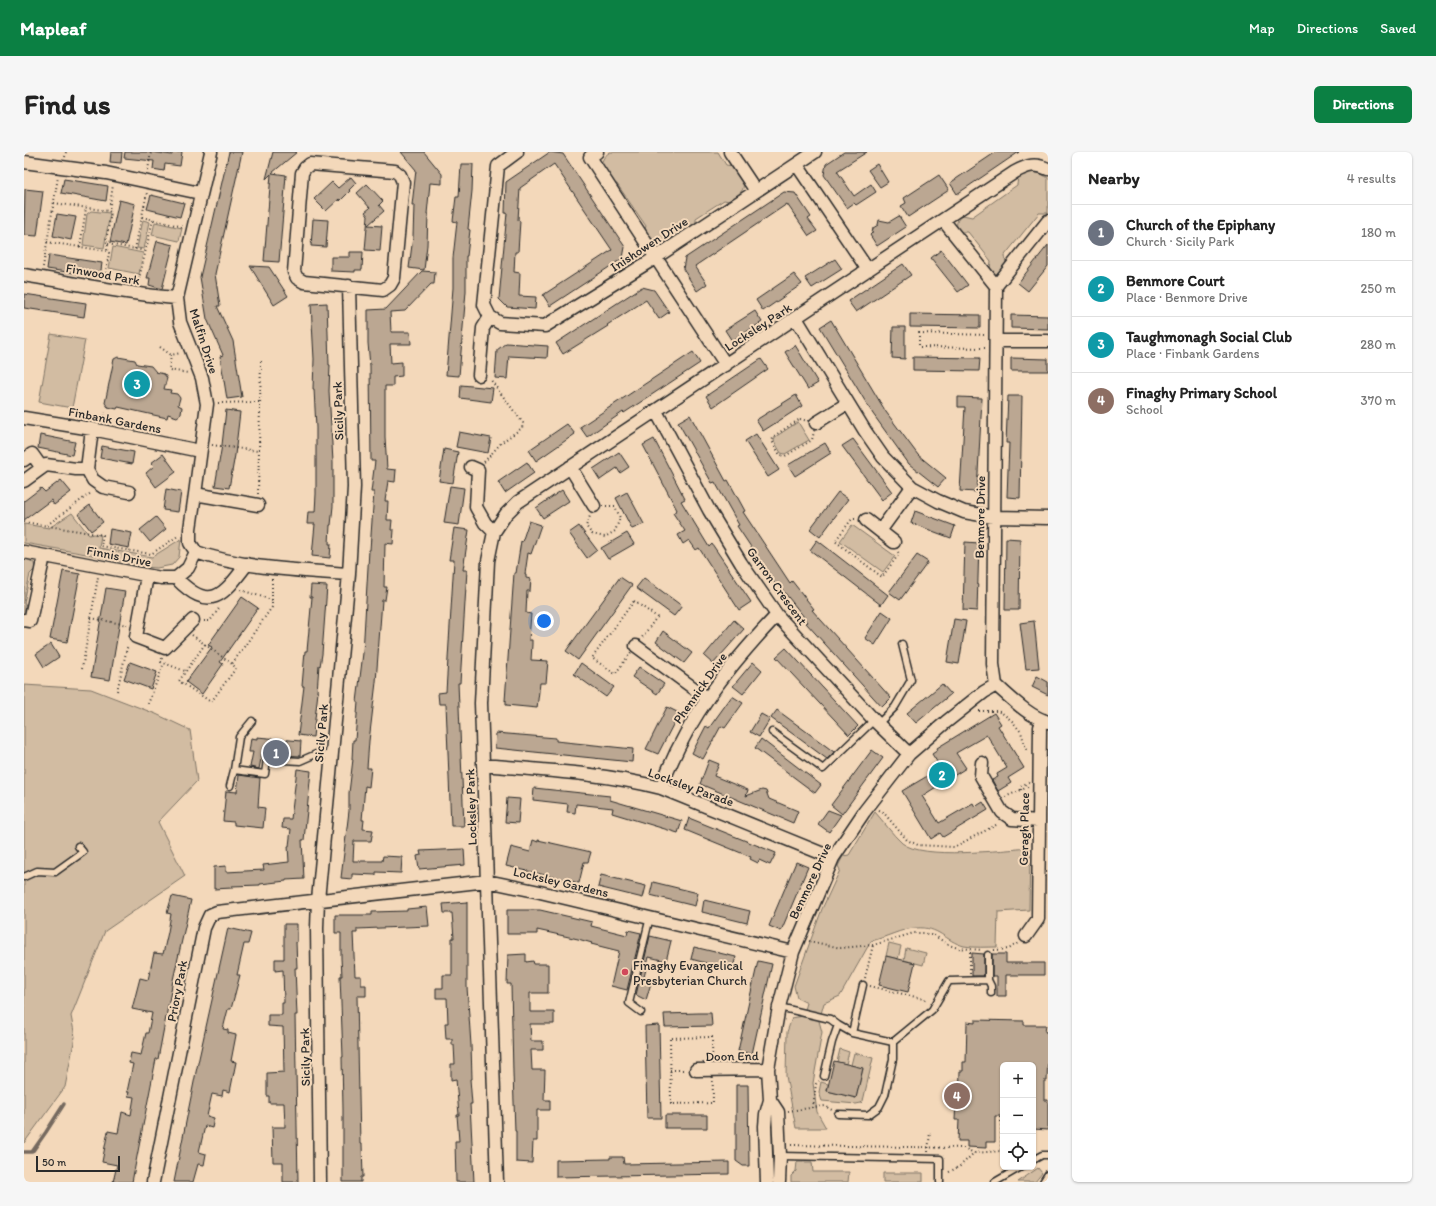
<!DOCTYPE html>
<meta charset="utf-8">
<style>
:root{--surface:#fff;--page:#f6f6f6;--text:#222;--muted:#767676;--line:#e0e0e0;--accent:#0b8043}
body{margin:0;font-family:Itim,sans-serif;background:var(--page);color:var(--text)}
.controls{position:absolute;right:12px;bottom:12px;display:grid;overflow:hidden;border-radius:6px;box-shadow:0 1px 3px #0004}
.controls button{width:36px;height:36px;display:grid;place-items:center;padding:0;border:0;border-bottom:1px solid var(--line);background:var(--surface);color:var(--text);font:20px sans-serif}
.scale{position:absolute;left:12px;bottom:10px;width:84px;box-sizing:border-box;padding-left:4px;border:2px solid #2b2b2b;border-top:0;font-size:11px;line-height:14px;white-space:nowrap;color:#2b2b2b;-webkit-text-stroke:3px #f3d8ba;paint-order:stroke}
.you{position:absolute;left:520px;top:469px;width:14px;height:14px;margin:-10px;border:3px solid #fff;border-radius:50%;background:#1a73e8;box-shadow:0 0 0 6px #1a73e833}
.badge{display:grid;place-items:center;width:26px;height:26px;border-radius:50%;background:var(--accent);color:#fff;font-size:13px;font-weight:700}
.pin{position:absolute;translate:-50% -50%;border:2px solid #fff;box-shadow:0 1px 4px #0006}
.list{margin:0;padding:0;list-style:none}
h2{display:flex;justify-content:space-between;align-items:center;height:52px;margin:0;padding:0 16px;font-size:17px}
h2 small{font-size:13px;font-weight:400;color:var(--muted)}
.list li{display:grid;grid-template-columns:26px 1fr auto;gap:12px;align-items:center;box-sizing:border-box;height:56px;padding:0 16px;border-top:1px solid var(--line)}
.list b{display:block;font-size:15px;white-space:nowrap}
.list p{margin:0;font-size:13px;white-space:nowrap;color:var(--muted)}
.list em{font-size:13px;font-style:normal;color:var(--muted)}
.icon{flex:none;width:22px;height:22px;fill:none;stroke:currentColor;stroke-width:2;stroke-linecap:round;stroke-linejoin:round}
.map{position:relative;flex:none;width:1024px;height:1030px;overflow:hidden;border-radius:6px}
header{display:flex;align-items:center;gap:24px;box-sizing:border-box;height:56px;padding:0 20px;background:var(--accent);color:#fff}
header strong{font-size:19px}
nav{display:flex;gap:22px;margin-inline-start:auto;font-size:14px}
.intro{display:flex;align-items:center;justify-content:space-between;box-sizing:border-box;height:96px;padding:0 24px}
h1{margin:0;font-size:28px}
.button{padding:10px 18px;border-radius:6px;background:var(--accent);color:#fff;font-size:14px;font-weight:700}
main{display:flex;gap:24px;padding:0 24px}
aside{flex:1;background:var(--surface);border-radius:6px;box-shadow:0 1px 3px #0004}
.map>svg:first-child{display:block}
.green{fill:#d2bca2;stroke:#7e7466}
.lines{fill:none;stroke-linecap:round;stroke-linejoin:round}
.stream{stroke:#74695f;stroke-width:3.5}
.building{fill:#bba792;stroke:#2b2b2b}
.lane-casing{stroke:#2b2b2b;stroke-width:9}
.street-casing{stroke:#2b2b2b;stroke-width:15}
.path{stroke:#2b2b2b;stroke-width:2;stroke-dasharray:1 3;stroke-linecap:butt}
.lane{stroke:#f3d8ba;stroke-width:6}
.street{stroke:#f3d8ba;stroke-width:12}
.poi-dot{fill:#d1495b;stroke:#f3d8ba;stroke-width:1.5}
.labels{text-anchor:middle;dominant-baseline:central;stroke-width:4;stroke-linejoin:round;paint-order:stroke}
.street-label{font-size:13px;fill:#2b2b2b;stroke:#f3d8ba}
.poi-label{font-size:13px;fill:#2b2b2b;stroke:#f3d8ba;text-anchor:start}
</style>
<header>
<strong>Mapleaf</strong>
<nav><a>Map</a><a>Directions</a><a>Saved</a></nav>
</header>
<div class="intro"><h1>Find us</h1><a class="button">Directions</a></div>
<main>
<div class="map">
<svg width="1024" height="1030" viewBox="0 0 1024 1030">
<rect width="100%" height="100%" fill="#f3d8ba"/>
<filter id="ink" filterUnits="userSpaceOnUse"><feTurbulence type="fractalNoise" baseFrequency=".025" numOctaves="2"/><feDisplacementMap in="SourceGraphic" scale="8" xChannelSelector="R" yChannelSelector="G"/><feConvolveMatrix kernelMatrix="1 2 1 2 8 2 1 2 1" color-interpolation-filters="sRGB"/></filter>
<g filter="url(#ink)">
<path class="green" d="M586,0H694L702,13L709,14C721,33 726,36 705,49L700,48L672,66V72C664,77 641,96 632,93C626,92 623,84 620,79L622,74L593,32L588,31C579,18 571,11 586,0Z
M1003,20C1011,20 1017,21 1024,26V61H1015L981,103L982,116L976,122L972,123L966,117L967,109L944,80H935C931,72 932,68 939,63L948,65L993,33L994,25Z
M67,59L86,61L80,96L59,93L63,62Z
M119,68L126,70L120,97L113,96Z
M131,70L158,76L155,89L128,83Z
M89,95L119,101L115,122L85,116Z
M27,182L61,188L48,256L15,250Z
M774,270L785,288L761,302L757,301L750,289L751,285Z
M48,361L65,383L69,382L77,383L75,396L128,405L157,387L155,405L148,413L133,416L120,415L79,405L0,391V372L25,376Z
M828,373L871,404L859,420L816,389Z
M0,407L5,408L10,411L11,417L6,422L0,451L3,456L0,460Z
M0,533L67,537L132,562L166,578L173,629L134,670L161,724L81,779L47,864L51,885L41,935L0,991Z
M851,660C860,670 868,682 878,691C898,708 979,698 1006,696L1005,758L974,760L973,795C963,795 950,796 940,794C921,789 915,774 892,776C879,776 861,786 847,789L816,844L800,851L795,869L798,880L789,931L793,960L802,976H772L762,924L763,880L768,866L779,864L783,851L773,846L770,834L798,757L816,718L814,714L819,704L825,703Z
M865,791L877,794L874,807L862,804Z
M882,796L902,801L899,813L880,808Z
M816,897L825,900L822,912L813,910Z
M830,901L849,906L839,949L837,951L832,952L798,949L795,940L797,930L804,932L803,939L832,946L839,917L827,913Z
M773,1010H788L789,1020H825L824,1030H767V1024L772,1019Z
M1014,1016L1018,1021L1011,1030H994Z
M859,1021H899V1030H859Z"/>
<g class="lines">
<path class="stream" d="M0,1000H8L22,980L40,952"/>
</g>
<path class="building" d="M87,0H98L97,11L86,10Z
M101,0H128L148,3V0H158L156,14L141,12L140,19L129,17L130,9L100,6Z
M205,0H218L191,122L196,154H193L209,189L218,245L203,247L196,204L199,203L183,167L176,125Z
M249,0H273L248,21L262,23L255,110L240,109L247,22L242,27Z
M377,0H400L418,22V32L406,31L403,62H404L403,93L400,118L385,116L389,85L390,53H388L392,18Z
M526,0L539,2L601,95L599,106L526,154L519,143L588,98L530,12L496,36L494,68L496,69L495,84L494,100H491L490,120L496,121L495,144L512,145L511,157L483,155L475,147L483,61H481L482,30Z
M820,0H843L813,19L830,44L847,32L852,40L832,53L830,51L823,56L800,23L802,12Z
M972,0H995L933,42L926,31Z
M437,12H449L448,39L444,77L446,78L443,104H442V139L435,224L422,223L429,136V106L433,70L429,69L432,45H435Z
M853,12L864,30L856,35L844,18Z
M915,23L925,38L884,65L877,54L882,51L880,46Z
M327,25L332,31L325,38L326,39L316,49L315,47L302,59L290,47L308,30L314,36Z
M40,27L84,34L82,49L37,41Z
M343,32L359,49L355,53L360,59L344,73L358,74L356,99L341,98L344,64L341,60L346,56L333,41Z
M1,37L19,39L13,84L0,83Z
M760,40L771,41L787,65L784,67L793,79L785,84L763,52L671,114L683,132L673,139L659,117L661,106Z
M127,43L160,51L156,65L123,57Z
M95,48L111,52L102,93L86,90Z
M33,62L52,65L47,88L29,84Z
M875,64L882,75L853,94L846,83L848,81L849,76L854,73L855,68L865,70Z
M289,67L304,68L302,95L287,94Z
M133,89L149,93L138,137L125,133L126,126H123Z
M1024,93V114L1004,139L994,131Z
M917,98L944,133L934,140L907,106Z
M326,100H339L338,118H331V120L307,119V105H326Z
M25,103L78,111L76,125L23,117Z
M811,107L818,117L788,136L781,126Z
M879,112L887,123L832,160L824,149Z
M226,114L245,115L264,144L250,153Z
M398,119L411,120L410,132H407L381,159L366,160L367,180H386L387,192H366L367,211L378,210V224L369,225V234H361V285L363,317L372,318L371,330L364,329L361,349H364L363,368H368L367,378H370L369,392L361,391L360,435H363L361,448H358L352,530L345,589L343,616H347L345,635L341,634L338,668H340L339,677L349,678L347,689H330L329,709H358L359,704L378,705L377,721L352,720V723L328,722V727L317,726L325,659V641L329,607H328L329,588H331L334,550H333L339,501L345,398H346L350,340H347L351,309H347L346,214L344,191V158L362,157Z
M770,122L778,132L739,159L732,148Z
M618,135L630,138L645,160L635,167L622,148L583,173L584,174L539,202L532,191Z
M0,142L62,151L60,165L0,156Z
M303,151L305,213H306L305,239L309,310V354L307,373H306L305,392H307L306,406L288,404L291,372H283L284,360H291L292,342V276L290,237H289L290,207L287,152Z
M731,159L738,170L708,189L701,178Z
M886,162L956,163V176L886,175Z
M987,163L1024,164V177L987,176Z
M807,168L862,260L894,303L922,326L914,335L885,312L849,262L796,175Z
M869,175H881V207L868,206Z
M482,191L524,194L523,206L485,204L483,227L471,226L473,198Z
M771,193L794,231L784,237L761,200Z
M669,200L676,211L600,261L599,260L563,285L556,275Z
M94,205L111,208L113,212L127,214L132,220L140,222L143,226L140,237L147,238L146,241L153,242L156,246L154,253L158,255L157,262L153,265L144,262L143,266L94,255L93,257L84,255L81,251L90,207Z
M889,205L956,206L955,219L889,218Z
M987,206L1024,207V219H987Z
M737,207L744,217L689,255L682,244Z
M437,233L469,236L467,250L436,246Z
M772,243L778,254L739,279L732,268Z
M984,244H998L996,346L983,345L985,291H982Z
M934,245L958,246L953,340L936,339L941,255H934Z
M202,258L216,260L211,303L205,336L191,334L198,293Z
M666,263L702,329L704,328L721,359L719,360L766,431L768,429L790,457L788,458L867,546L858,555L782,471L784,470L753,431L751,432L745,422L713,374L715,373L691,330L688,331L654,270Z
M543,272L551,282L512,309L505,298Z
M435,280L467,286L464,301L432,295Z
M732,282L755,318L744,325L721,289Z
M16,283L51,290L48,303L14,296Z
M630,287L661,347L657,349L685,395L688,392L727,450L715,458L675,396L672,398L665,388L659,392L654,383L661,379L649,361L653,358L619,293Z
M829,287L868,340L858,348L818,294Z
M801,291L807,301L771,324L764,313Z
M78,294L110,300L108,312L76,306Z
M420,297L434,300L429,331L415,329Z
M595,300L605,315L596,321L593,316L576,328L569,317Z
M139,302L152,320L132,335L122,321L130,314L127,311Z
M503,310L510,321L481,341L474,330Z
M37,328L47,340L30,353L27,348L0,368V349L17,336L21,340Z
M426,334L440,336L435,373L420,371Z
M142,337L157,340L154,360L139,358Z
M538,338L545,349L519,366L512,356Z
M603,340L620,372L608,377L592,346Z
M814,340L824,347L796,385L786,377Z
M66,353L79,370L67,379L54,362Z
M891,359L931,374L927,386L887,371Z
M132,365L142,377L126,390L116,378Z
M505,369L517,373L507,402L504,401L501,422H502V426L507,427L506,439H503L502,461L507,462L505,488H508V492L507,508L524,509L522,531H516L513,556L482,553V548L481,549L490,421H492L497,389L498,390Z
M555,374L573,398L563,406L545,381Z
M430,376L445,378L439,418H443L436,531H434L440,674H427L422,552H415L414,541L422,540L430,408H425Z
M86,377L108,381L105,396L84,392Z
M603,381L610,392L584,407L577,396Z
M982,386L996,387L995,458H981Z
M793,388L864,443L857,453L786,398Z
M941,390L955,391L953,459L939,458Z
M893,403L904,410L876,448L865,440Z
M39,419L56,422L43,490L26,487Z
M596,425L608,433L554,508L542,499Z
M620,426L658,454L650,464L612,436Z
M287,433L303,434L298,502L296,514L295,513L293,540H294L289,585L274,583L280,534H278L280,511L281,499H283L288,445H286Z
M82,436L101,439L86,528L67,525Z
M218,445L234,456L196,510L199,512L178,542L162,530L188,495L184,493Z
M858,459L868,466L851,493L841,486Z
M930,467L942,469L935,512L923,510Z
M710,468L720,477L689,512L680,504Z
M1010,469L1015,516L1002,517L996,471Z
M639,479L668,501L660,511L632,490Z
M27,492L35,505L20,515L12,502Z
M762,496L834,574L825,583L752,505Z
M106,510L133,520L127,537L100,527Z
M729,510L738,518L719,542L709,534Z
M557,511L590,535L582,545L550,522Z
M615,515L640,532L633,542L608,525Z
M1013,524L1024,530V543L1008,535Z
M918,532L927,542L892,571L883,561Z
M708,544L719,551L701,576L697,574L679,607L668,601L682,574L685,576Z
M643,555L655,561L634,602L622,597Z
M753,558L802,594L810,600L803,607L747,566Z
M970,561L977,572L974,574L1000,616L984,626L987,631L974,639L968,628L974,625L973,622L983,616L963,583L932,601L942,616L898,644L915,671L949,651L951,655L959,650L964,658L919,685L916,681L907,687L878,639L917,616L908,602L914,598L913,596Z
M737,562L746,567L735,585L726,580Z
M472,581L532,586V589L609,597L608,610L471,596Z
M233,585L277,589L276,604L238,602L235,617L226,615L229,600H225L227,586L233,587Z
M737,587L797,633L791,641L731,596Z
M848,598L859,606L818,662L807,653Z
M685,608L695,612L690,624L724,638L722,644L738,638L742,639L745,647L774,659L769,671L676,632Z
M273,617L287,619L280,688H278L280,727L262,728V729L236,732V733L208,734V736L190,737V715L202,714V720L240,718L239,713L265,710L264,694H265L267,677L258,676L259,667H267Z
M215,623L236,626L234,655L241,656L239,676L210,673V670L199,669L202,639L213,640Z
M510,636L586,644V648L658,669L654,681L588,661L589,656L552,652L551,661L543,660L544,652L509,648Z
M483,646L496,647L494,671L481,670Z
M804,658L817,663L805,680L794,672Z
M665,666L752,701L746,713L735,708L734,711L726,707L727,705L661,678Z
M509,688L514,690V688L567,700L564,710H560L555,731L482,714L487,695L506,700Z
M440,697L441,713L395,717L393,704L397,703L396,699Z
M772,710L784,715L757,779L745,774Z
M577,723L622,734L619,746L574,735Z
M629,730L674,741L671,754L626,743Z
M148,744L167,748L149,828L134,907H132L108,1030H89L93,1013L78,1010L84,979L94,981L98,960L107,963L110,945L104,944L105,940H103L109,912L105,911L107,901L117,903L122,881H124L128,861L108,857L116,826L124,828L130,801L139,802L144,780L147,762L143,761Z
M680,748L726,759L723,771L678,760Z
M443,750V835L447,893L448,927H446L448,952H446L450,1030H432L431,989H435L433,963H435L432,927L427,928V912H431L430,893H428V887H422L421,871H424L423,846H412V836H419V823H428V786H430L428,761H420L419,752Z
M403,755L405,774L333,777V781H329L331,824H337V833H342V844H333L336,992H338L339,1025H337V1030H319V957L318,905H319L316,824H318L317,806V781H311V763H348V760L383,759V757Z
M483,758H516L568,770L567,774L603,783L604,778L617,781L603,838L587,834L595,799L567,792L568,791L554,787L513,778V782H483Z
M260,772H273V790H272L273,816H271L273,863H271L274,1030H259V1010H249L248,975H261L260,951H245V944H243V921L260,920L259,875L244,874V863H258V851H260L259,818L251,819V807H260Z
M204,776L227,781L224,792H220L213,823H216L207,857H204L199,877L204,878V881L212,883L207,909L212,910L206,940L199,938L198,944L188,942L183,964L190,966L188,976L181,974L175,1000L182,1002L180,1013L174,1012L169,1030H150L172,920Z
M626,784L647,789L642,809L625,805L619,829L627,831L622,848L612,843Z
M670,795L712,805L708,818L667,807Z
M948,801L960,802V824H948Z
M502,802V810L509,809L510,812H524V841H506V860H530V872H506L507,889H519V898H507L508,918H521L520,948H526V958H513V989H509L508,1011L492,1010V979H491L489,921L487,832H483L484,803Z
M968,802H982V811H1020V823H982V844H973V824H968Z
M862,804L891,811L884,840L855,833Z
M734,809L748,812L728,902L714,899Z
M675,861H687L688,874L641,875L640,862Z
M951,868L1000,869V873H1022L1021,880H1024V898L1023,929H1020V948H1024V978L1009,977V913H979V964H971V990H962V996L943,995V989H934L935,968H931L932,949H935L936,919H939V910H942L943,870L951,871Z
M635,873L637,966H623L621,874Z
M810,909L839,916L832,946L803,939Z
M712,933H724L725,1014H719L712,1009Z
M641,963H683V976H641Z
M586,1005H599L600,1012L705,1010V1022L532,1025V1008L586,1007Z"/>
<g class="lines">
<g class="lane-casing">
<path id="lane" d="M854,572L871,555L887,528L878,492
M748,580L799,617L850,568
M210,618L241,622L243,607L276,609L292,602L309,604
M206,634L210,618L215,585L228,569
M0,725L13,719L31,720L59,700L54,694
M964,803V828L967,834V841
M755,855L806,867L814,873L828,881L869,890L908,858L925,829L964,828
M617,860L605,851L626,765
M828,881L839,833
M800,924L808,890L814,873
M814,962L844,963L855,955L861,943L869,907V890
M756,1004L916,1007V1030
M1009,1008L1018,1003H1024
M971,1030L997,1015
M1019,1030L1024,1022"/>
</g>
<g class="street-casing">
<path id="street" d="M187,0L153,146L156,170L178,226L183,252L171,342L166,377V391L172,400C217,416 278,419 325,422
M493,0L474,14L460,153L466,165L476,171L521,174L631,106L791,0
M573,0L566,5L702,213
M706,0L732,39
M0,10L82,21L176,41
M286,12L371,19L376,23L379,30L370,126L366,133L359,138L280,130L273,126L270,120L278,21L281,16Z
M773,13L844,118
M919,68L972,134L1024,69
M0,123C51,131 101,142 153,146
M972,134L969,512L972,533C987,546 1004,564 1024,570
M772,166L841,279L859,305L888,335L914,349L940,360L969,365L1024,366
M972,189H1024
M455,223L459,176L466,165
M632,259L685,358L717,411L753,463L850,568L885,602
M0,266L68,277L176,299
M792,271L824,251
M68,277L63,317L69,328L79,335L105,340
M0,308L8,302L18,316
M447,315L454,318L452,355L461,371L470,380
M546,315L570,354
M0,329L22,313L52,317H63
M171,342L234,353
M842,368L870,390
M856,379L888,335
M0,400L137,426H152L164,416L172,400
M123,424L112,485L141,496L169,468
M152,426C186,461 199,444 223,412
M0,468L6,469L20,404
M612,494L683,546
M958,611L957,624L978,660L988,667L1014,669
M459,613C518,618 579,621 637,636L809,706
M637,636C662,567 703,516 753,463
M1002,784L1014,767L1016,575L1019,568
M672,918L744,917
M746,948L754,960L756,1004L755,1030
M129,1030L180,776L186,763L193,760L463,729L516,740L769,800
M296,1030L293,776L294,748L325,422L330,335L325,134
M473,1030L457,551L464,409L470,380L482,362L494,350L991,20C1004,13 1011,11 1024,17
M743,1030L741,974L742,962L746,948L744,917L755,855L769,800L809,706L840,660L885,602L922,570L960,540L972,533"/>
</g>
<path class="path" d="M41,5L42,0
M124,18L127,0
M30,51L85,59
M118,65L159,75
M23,90L83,99
M84,92L122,99
M56,95L62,56
M111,97L123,41
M19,115L34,25
M81,125L85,101L83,99L84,92L82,89L87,61L85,59L89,33
M114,131L129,68
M136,195L147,203L157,201
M961,196L895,195V181L961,183
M147,203L145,218L164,221
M194,251L235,250
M776,267L792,271L788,288L761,304L756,303L748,289L750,284Z
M80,268L81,260
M188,293L234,299
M460,310L478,290L498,276L499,271L466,227
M234,342L237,209
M570,354H591L596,366L591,379L581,385L568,382L562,374Z
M831,367H828L811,389L858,425L875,402L874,400
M0,370L79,383L77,394L127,402L154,384
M23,373L67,341
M217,438L248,448
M610,449L633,465L591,522L568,506Z
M67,466L103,473
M180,469H186L196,455
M168,483L208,512
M181,492L155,529L187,550L212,516L208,512L248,455V426
M138,506L137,510L161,519
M58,517L74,425
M93,539L103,496L105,494
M124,552L140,511
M955,559H973L978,561L988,569L997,580L1003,600
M997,638V634L1005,630
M981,645L1004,635
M855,658L859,660L883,688L894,693L930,695L974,672
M785,789L817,796L849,793L890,781H900L911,784L925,793L934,796L958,798
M970,798L985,797L994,791
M946,821V798
M841,826L849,793
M846,834L904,848
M688,885L689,951L647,952L646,886Z
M646,918H661
M789,956L792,932L795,929
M764,959L801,954L808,958
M977,965V999L979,1000
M767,993L940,996L950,1001
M904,1000L906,980
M925,1020L936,1014L950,1001L977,999"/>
<use href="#lane" class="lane"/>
<use href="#street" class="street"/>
</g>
</g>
<circle class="poi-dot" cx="601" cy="820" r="4"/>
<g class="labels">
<g class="street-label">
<text transform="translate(625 92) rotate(-33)">Inishowen Drive</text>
<text transform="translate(79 122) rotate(10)">Finwood Park</text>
<text transform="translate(734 175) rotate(-33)">Locksley Park</text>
<text transform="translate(180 189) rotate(72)">Malfin Drive</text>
<text transform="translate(314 259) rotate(-92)">Sicily Park</text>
<text transform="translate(91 268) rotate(11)">Finbank Gardens</text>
<text transform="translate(956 365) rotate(-89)">Benmore Drive</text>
<text transform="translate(95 404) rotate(11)">Finnis Drive</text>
<text transform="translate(753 434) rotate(54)">Garron Crescent</text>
<text transform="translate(676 536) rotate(-55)">Phennick Drive</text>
<text transform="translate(297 581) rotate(-85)">Sicily Park</text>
<text transform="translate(667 635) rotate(20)">Locksley Parade</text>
<text transform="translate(447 655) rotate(-92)">Locksley Park</text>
<text transform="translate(1000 677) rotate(-89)">Geragh Place</text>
<text transform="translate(786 729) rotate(-65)">Benmore Drive</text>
<text transform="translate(537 730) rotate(13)">Locksley Gardens</text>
<text transform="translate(153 839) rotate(-79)">Priory Park</text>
<text transform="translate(708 904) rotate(-1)">Doon End</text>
<text transform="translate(281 905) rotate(-91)">Sicily Park</text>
</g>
<g class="poi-label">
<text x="609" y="813">Finaghy Evangelical<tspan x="609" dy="15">Presbyterian Church</tspan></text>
</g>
</g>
</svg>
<div class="controls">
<button>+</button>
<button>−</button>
<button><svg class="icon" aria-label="locate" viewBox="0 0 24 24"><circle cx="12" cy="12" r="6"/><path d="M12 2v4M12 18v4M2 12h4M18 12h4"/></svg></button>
</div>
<div class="scale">50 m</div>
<div class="you"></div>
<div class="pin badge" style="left:252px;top:601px;background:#6b7280">1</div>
<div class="pin badge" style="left:918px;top:623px;background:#0f9aa8">2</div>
<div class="pin badge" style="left:113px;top:232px;background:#0f9aa8">3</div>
<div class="pin badge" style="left:933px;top:944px;background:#8d6e63">4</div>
</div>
<aside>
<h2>Nearby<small>4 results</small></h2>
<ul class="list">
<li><span class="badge" style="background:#6b7280">1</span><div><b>Church of the Epiphany</b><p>Church · Sicily Park</p></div><em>180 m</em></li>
<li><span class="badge" style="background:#0f9aa8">2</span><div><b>Benmore Court</b><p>Place · Benmore Drive</p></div><em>250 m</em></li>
<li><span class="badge" style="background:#0f9aa8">3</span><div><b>Taughmonagh Social Club</b><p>Place · Finbank Gardens</p></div><em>280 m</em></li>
<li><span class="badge" style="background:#8d6e63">4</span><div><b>Finaghy Primary School</b><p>School</p></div><em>370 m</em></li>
</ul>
</aside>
</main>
